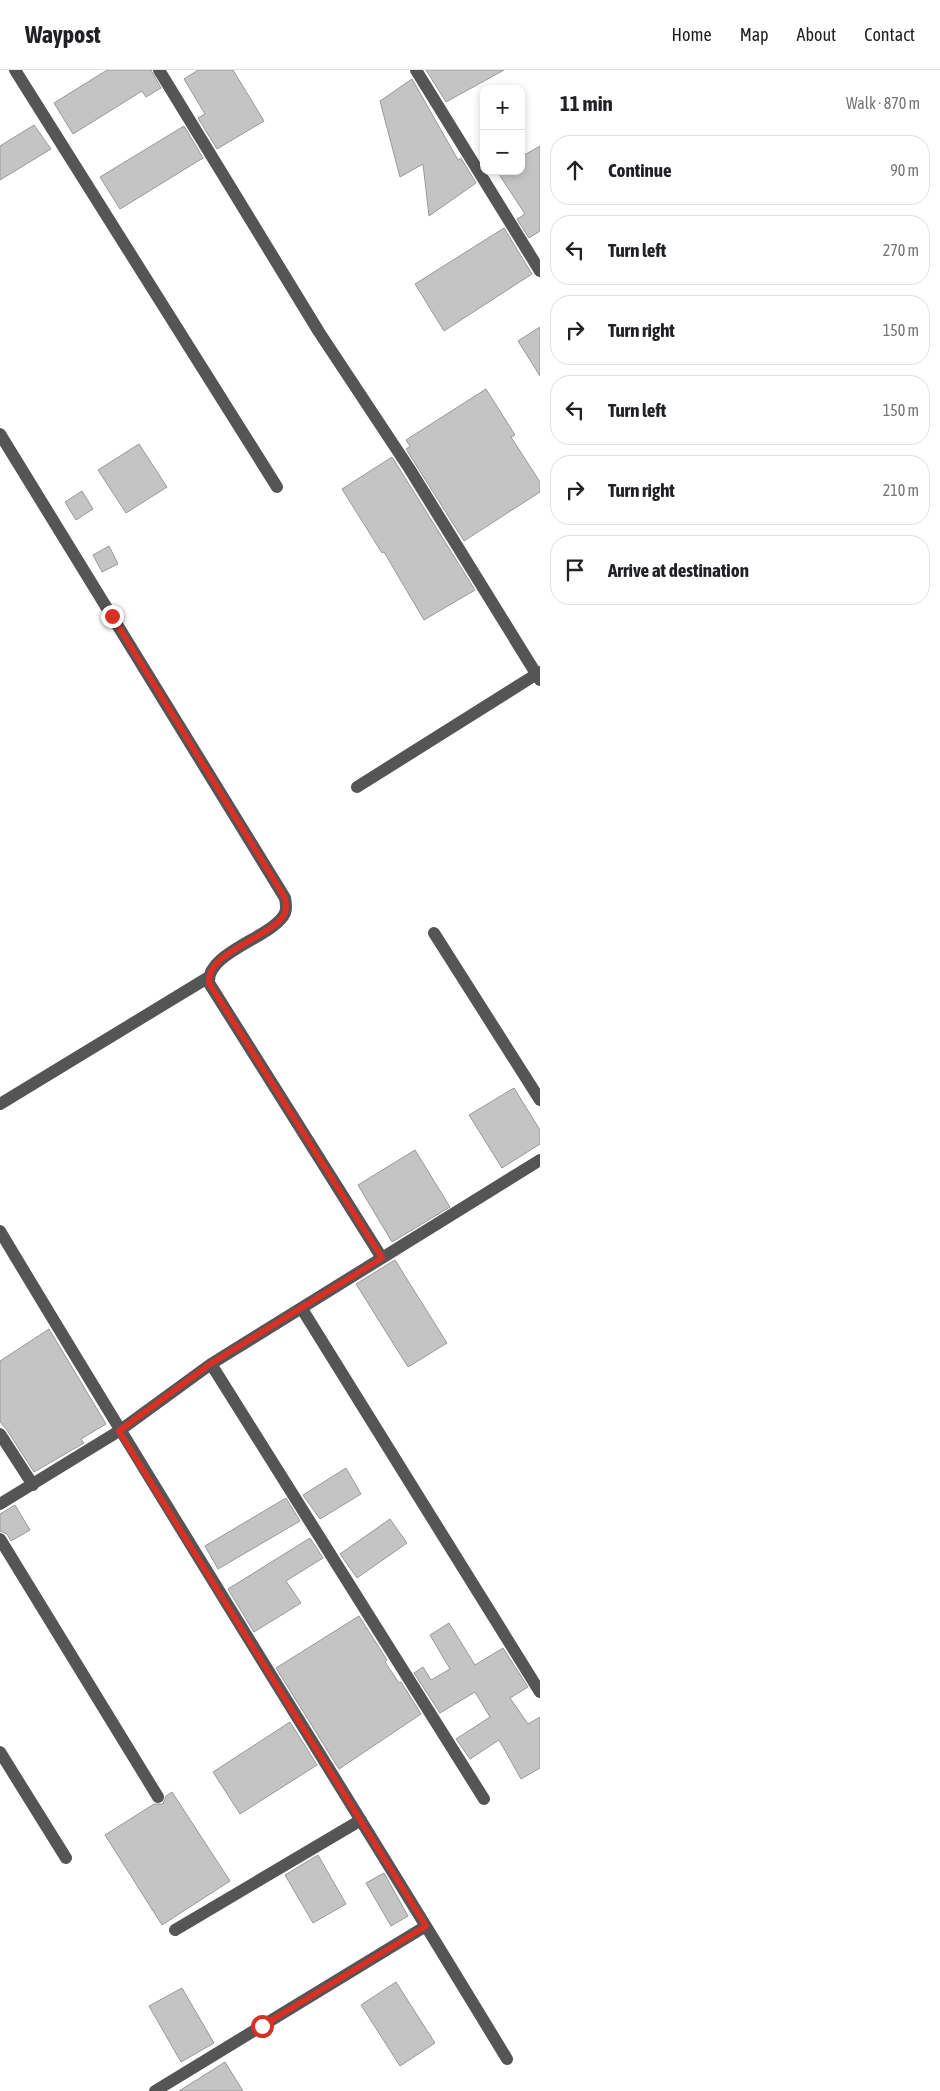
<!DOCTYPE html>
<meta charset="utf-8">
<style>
:root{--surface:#fff;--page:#f6f6f6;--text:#202124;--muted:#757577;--line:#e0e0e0}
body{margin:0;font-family:"Asap Condensed",sans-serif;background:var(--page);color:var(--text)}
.controls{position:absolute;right:15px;top:15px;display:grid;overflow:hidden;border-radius:10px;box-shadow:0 2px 8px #0003}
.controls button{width:45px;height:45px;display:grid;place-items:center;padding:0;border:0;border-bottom:1px solid var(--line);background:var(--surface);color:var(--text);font:25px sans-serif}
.stop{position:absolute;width:15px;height:15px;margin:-11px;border:4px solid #d93025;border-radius:50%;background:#fff}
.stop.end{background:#d93025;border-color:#fff;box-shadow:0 1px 5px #0008}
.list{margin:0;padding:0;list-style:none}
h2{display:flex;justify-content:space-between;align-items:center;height:65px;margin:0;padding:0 20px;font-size:21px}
h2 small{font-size:16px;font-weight:400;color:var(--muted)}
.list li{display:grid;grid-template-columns:32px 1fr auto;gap:15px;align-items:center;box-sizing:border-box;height:70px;margin:0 10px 10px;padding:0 10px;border:1px solid var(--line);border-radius:20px}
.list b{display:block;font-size:19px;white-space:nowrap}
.list em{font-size:16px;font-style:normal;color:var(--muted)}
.icon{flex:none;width:28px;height:28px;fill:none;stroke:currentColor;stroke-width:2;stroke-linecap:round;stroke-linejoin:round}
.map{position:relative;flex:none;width:540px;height:2021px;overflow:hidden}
header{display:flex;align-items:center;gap:30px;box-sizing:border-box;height:70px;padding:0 25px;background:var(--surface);border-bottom:1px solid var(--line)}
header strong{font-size:24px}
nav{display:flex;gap:28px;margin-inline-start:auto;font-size:18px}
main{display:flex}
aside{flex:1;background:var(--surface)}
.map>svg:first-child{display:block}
.building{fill:#c4c4c4;stroke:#999}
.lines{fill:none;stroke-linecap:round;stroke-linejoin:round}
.minor{stroke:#555;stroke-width:12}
.route{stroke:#d93025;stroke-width:6}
</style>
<header>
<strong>Waypost</strong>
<nav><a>Home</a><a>Map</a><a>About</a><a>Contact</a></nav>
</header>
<main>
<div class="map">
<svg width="540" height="2021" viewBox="0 0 540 2021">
<rect width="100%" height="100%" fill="#fff"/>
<path class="building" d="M107,0H151L161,18L146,27L142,21L73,64L54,33Z
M198,0H233L264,51L217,79L198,48L205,44L184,9Z
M426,0H504L446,32Z
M412,9L458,90L461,88L476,113L429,146L423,94L400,107L380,31Z
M34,55L51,79L0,110V76Z
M184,56L203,88L120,139L100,107Z
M540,76V161L529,168L517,149L525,144L497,101H521V87Z
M504,158L532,204L444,261L415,214Z
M540,257V306L518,271Z
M486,319L515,365L511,367L540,412V422L464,471L406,379L410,376L406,370Z
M139,374L167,417L126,443L98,400Z
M392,387L475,520L424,550L384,482L382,483L342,419Z
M82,421L93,439L76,450L65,432Z
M109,476L118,494L102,502L93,485Z
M514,1018L540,1060V1074L502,1098L469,1045Z
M415,1080L450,1137L392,1172L358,1115Z
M395,1190L447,1273L408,1297L356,1214Z
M49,1259L106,1354L81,1369L84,1373L34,1402L7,1360L0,1352V1291Z
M346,1398L361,1424L320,1449L303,1425Z
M286,1428L300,1451L218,1499L205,1476Z
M15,1435L30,1460L11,1471L7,1464L0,1461V1444Z
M390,1449L407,1473L357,1508L340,1484Z
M310,1468L323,1488L286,1511L301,1533L254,1562L228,1519Z
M359,1546L387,1590L385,1592L399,1613L401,1612L421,1644L339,1699L276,1598Z
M449,1553L475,1595L503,1578L528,1617L510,1628L528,1654L540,1647V1698L521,1709L499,1670L470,1689L456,1669L490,1647L475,1622L440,1643L414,1603L423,1597L431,1610L450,1599L430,1565Z
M290,1652L317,1695L240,1744L213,1702Z
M172,1722L230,1811L162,1855L105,1765L154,1734H163L166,1726Z
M318,1785L346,1834L313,1853L285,1805Z
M384,1803L408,1846L391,1856L366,1813Z
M396,1912L435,1973L400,1996L361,1935Z
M182,1918L214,1973L181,1992L149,1936Z
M225,1992L243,2021H179Z"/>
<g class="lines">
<path class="minor" d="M15,0L277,417
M159,0L319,262L409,398L540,610
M416,0L540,201
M0,364L285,828C286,833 287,838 285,843C274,867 206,882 209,913L382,1188
M357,717L540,602
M434,863L540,1030
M0,1034L209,907
M0,1161C166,1439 339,1712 507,1989
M302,1239L540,1622
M211,1294L484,1729
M0,1364L33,1415
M0,1434L119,1361L211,1294L540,1090
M0,1469L158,1727
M0,1682L66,1788
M175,1860L361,1750
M155,2021L426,1856"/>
</g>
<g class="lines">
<path class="route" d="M112,546L285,828C286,833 287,838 285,843C274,867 206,881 209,913L382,1188L210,1294L119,1361L426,1856L262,1956"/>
</g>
</svg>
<div class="controls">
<button>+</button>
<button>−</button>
</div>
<div class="stop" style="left:262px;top:1956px"></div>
<div class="stop end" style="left:112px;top:546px"></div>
</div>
<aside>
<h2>11 min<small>Walk · 870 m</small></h2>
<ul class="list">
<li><svg class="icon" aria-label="ahead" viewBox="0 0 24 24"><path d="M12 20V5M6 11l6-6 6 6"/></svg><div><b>Continue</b></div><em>90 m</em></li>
<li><svg class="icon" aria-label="left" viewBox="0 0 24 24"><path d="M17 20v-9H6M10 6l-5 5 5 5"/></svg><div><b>Turn left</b></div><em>270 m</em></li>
<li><svg class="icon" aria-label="right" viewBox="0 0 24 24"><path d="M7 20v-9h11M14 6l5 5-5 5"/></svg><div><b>Turn right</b></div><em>150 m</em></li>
<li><svg class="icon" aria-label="left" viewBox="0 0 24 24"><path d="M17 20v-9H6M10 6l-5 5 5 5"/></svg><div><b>Turn left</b></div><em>150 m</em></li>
<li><svg class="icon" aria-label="right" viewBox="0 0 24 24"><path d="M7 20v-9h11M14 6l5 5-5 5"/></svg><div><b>Turn right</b></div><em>210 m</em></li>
<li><svg class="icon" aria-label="arrive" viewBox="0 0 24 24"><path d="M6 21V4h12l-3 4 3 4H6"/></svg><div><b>Arrive at destination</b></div></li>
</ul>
</aside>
</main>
